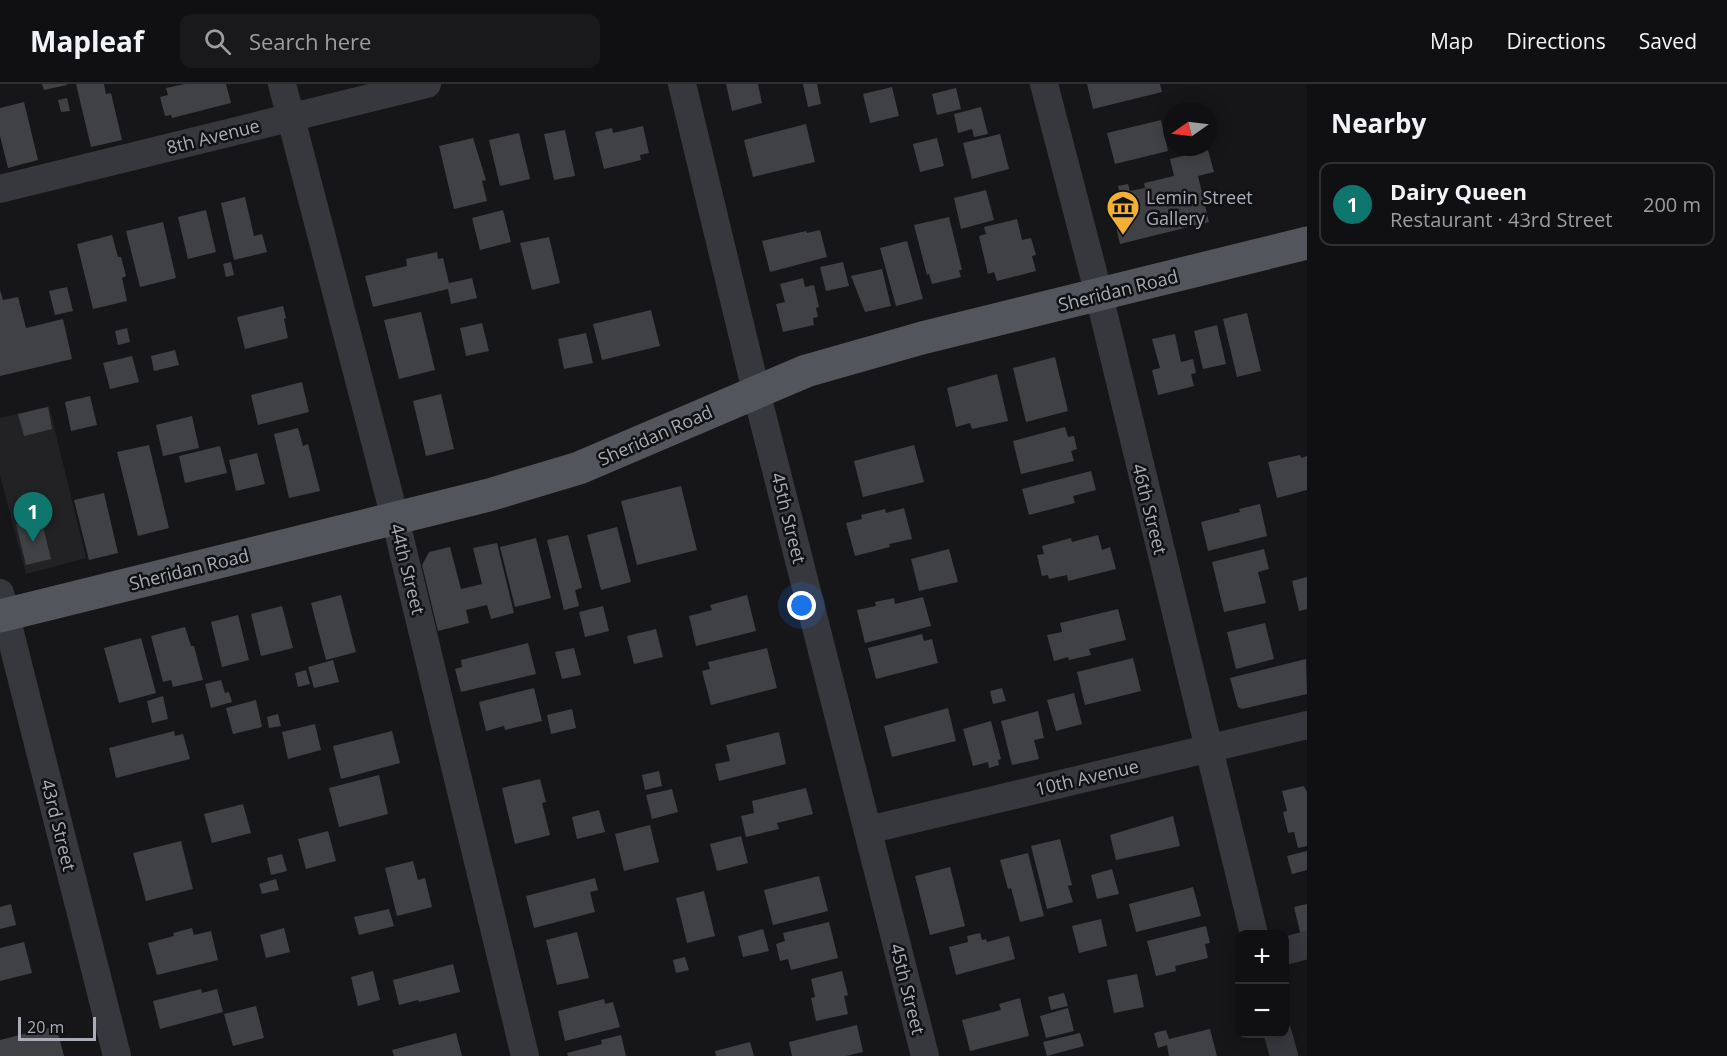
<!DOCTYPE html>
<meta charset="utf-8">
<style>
:root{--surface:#101012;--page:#19191b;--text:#f1f3f6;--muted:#9c9d9f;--line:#303032;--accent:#0f766e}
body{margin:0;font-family:"Open Sans",sans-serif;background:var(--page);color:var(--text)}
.controls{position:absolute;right:18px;bottom:18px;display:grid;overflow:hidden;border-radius:12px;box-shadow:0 3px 15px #0003}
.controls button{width:54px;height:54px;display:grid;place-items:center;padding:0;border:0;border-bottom:2px solid var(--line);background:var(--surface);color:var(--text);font:30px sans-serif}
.compass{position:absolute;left:1163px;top:18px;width:54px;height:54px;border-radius:50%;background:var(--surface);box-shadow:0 3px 15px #0003;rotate:256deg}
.scale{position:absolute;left:18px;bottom:15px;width:78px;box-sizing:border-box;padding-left:6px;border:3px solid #a8adb8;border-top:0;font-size:16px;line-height:21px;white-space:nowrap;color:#a8adb8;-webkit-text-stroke:4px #111113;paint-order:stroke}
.you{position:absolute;left:802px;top:522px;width:21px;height:21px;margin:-15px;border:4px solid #fff;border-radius:50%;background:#1a73e8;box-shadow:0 0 0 9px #1a73e833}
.badge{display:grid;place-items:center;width:39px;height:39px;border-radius:50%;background:var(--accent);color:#fff;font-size:20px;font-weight:700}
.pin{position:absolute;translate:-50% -50px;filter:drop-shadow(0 2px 3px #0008)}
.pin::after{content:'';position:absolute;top:32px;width:21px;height:18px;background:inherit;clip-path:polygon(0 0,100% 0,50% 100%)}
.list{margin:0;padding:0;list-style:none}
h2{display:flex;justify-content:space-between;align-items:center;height:78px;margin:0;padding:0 24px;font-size:26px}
h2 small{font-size:20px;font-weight:400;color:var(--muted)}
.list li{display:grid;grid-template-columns:39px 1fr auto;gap:18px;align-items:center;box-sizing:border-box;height:84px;margin:0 12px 12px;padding:0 12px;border:2px solid var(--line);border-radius:12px}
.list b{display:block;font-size:22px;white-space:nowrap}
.list p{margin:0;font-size:20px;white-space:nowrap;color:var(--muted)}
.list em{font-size:20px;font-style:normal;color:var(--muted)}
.icon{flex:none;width:33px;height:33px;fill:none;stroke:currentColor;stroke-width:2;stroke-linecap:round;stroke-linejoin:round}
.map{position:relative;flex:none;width:1307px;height:972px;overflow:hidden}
header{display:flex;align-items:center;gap:36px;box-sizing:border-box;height:84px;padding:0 30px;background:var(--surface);border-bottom:2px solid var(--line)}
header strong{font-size:28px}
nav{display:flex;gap:33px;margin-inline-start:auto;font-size:21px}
.search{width:420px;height:54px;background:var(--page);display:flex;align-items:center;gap:15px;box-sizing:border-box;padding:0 21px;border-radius:12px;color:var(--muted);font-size:22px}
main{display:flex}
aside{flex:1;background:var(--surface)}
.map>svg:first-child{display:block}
.built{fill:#222225}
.building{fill:#404145}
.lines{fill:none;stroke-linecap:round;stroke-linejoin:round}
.minor{stroke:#37383d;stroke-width:28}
.major{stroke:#53555c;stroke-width:33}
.labels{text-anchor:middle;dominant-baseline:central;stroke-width:5;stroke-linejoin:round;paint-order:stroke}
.street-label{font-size:18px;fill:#a8adb8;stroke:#111113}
.poi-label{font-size:18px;fill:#a8adb8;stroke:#111113;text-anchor:start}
</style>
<header>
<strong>Mapleaf</strong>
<div class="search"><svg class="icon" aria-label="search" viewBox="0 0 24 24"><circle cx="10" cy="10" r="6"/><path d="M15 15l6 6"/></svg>Search here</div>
<nav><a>Map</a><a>Directions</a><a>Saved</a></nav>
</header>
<main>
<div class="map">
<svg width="1307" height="972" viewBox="0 0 1307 972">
<rect width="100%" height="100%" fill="#161618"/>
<path class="built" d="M49,322L86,474L26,490L0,391V334Z"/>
<path class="building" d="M42,0H67V1L44,6Z
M76,0H104L106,10L111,9L122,56L91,63Z
M185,0H226L231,19L172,34L171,31L165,32L160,13L168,11L166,4Z
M726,0H758L762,19L732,27Z
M803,0H817L821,20L808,23Z
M1087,0H1160L1162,8L1093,25Z
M892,3L899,32L870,39L863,10Z
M956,4L961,25L937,31L932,10Z
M67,14L70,27L61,28L58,16Z
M24,18L38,76L8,84L0,52V24Z
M981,23L988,50L974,53L972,45L958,49L954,30Z
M1161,36L1168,67L1115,80L1107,49Z
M806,40L815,78L753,93L744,56Z
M643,42L649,69L640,71L641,76L604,85L595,48L612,44L613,49Z
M565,46L575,92L554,96L544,50Z
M519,49L530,95L500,102L489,56Z
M1000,50L1009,85L972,95L963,59Z
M473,54L486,96L482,97L487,117L454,125L439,62Z
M937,54L944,82L920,88L913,60Z
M1208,66L1214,88L1198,92L1209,138L1120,160L1109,113L1120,111L1118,102L1128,100L1130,107L1145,104L1144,99L1174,92L1170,75Z
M986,106L994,136L961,145L954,114Z
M245,113L254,152L262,150L267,168L234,176L221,119Z
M206,126L216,168L188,175L178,133Z
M503,126L511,158L480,166L472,134Z
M949,133L962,186H959L961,193L932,200L929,190L927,191L914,141Z
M1017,135L1022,156L1031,154L1036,171L1032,172L1036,187L997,197L994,188L988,190L979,152L986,150L984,143Z
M163,138L176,194L140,203L126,147Z
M820,146L827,173L770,188L762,157L806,147L807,149Z
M112,151L118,173H121L126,192L122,194L127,217L93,225L77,160Z
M549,153L560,199L532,206L520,159Z
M907,157L923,215L896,222L880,164Z
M437,168L438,175L443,174L449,199L472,194L477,214L451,220L448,205L373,223L365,192L407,182L406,175Z
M231,178L234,191L226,193L223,180Z
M843,178L849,202L826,207L820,183Z
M882,185L891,222L865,228L851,192Z
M803,194L805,203L814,201L819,223L816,224L818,233L813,234L814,241L783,248L776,220L785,218L780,200Z
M67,203L73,227L55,231L49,207Z
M0,206L3,216L18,213L26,244L63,235L72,275L0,292Z
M283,222L286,234L284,235L288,254L245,265L237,233Z
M651,226L660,262L602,276L593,240Z
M421,228L435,286L399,295L384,236Z
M1247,229L1261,287L1237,293L1223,235Z
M482,239L489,267L466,272L460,244Z
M1217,241L1226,280L1203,285L1194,247Z
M127,244L130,258L118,261L115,247Z
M586,249L593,279L564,285L558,255Z
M1175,250L1181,278L1193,275L1196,289L1191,290L1194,302L1158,311L1152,286L1160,284L1152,255Z
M175,266L179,281L154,287L151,272Z
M132,272L139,298L110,305L103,279Z
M1055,273L1068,327L1026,338L1013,284Z
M997,290L1008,337L972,345L970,339L956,343L947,304Z
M302,298L309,328L258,341L251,311Z
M441,310L454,365L426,372L413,317Z
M90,312L97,341L71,347L65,318Z
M48,323L52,345L24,352L18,330Z
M192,332L199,364L163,372L156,341Z
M1065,343L1068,353L1074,352L1077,365L1071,367L1074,377L1021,390L1013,357Z
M298,344L303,362L308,360L320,407L289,414L274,350Z
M149,361L169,444L138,452L117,368Z
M914,361L924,398L863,413L854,377Z
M220,362L227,389L185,399L179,372Z
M257,369L265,400L236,407L229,376Z
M1300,371L1301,374L1307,372V406L1277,414L1268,378Z
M1091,387L1096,406L1073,412L1075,419L1029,431L1022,405Z
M681,402L697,466L637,481L621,417Z
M104,409L118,469L89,476L74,416Z
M1260,420L1267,452L1208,467L1201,438L1240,428L1239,425Z
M904,424L912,455L889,460L890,463L855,472L846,439L862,435L861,431L885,425L886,429Z
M41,434L51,475L26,481L16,440Z
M617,443L631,498L601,506L587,451Z
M568,451L582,504L575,506L579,522L564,526L547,456Z
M1098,451L1102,466L1110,463L1116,485L1068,497L1067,491L1049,495L1048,491L1042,492L1037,471L1044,470L1042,462L1071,454L1072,458Z
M536,454L551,514L515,523L500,463Z
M497,459L514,529L491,535L487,521L466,526L469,539L438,547L422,481L429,468L450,463L461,505L482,500L473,464Z
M949,465L958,498L919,507L911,475Z
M1264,465L1269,485L1258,488L1266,519L1224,528L1212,478Z
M1307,493V525L1299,527L1292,497Z
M341,511L356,568L326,576L311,519Z
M747,511L756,547L696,562L689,532L712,526L710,521Z
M923,513L931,542L865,559L857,526L876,522L875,518L894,514L895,520Z
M282,522L293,564L261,572L251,530Z
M603,522L609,547L585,553L579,528Z
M1118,525L1126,556L1089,565L1091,571L1069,576L1068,573L1054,577L1047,551L1062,548L1060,539Z
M238,531L249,576L222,583L211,538Z
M1265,539L1274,575L1236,585L1227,548Z
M185,543L191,562H194L203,596L173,603L171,596L163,598L151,552Z
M656,545L663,573L634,580L627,552Z
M922,550L924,557L932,555L938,579L876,595L868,564Z
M141,554L156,609L119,619L104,564Z
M528,559L536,590L461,608L455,585L462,583L461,576Z
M574,564L581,591L562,595L555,568Z
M767,564L777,604L711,621L702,587L710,585L708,578Z
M1133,574L1141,607L1085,621L1077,588Z
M1306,575L1307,610L1242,625L1238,623L1230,594Z
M333,576L339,598L314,604L308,583Z
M306,586L310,600L298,603L295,589Z
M221,596L225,609L229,608L232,618L211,624L205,600Z
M534,604L542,637L505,646L504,642L486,647L479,618Z
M1002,604L1006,617L993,620L990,607Z
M1074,609L1082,640L1056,647L1047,616Z
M163,612L168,635L152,639L147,617Z
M256,616L262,643L233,650L226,624Z
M948,624L956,657L892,673L884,642Z
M572,625L576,644L551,650L547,631Z
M1038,627L1044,654L1034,656L1039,675L1012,681L1001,637Z
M278,630L281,642L269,644L267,633Z
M991,637L1001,675L998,676L999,681L989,684L988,678L973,682L963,645Z
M315,640L321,666L288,675L282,648Z
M174,647L175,652L183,650L190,675L116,694L109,664Z
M392,647L400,679L341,695L333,662Z
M779,648L786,680L719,697L715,680L730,677L726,661Z
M659,687L662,702L645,706L642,691Z
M379,691L388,730L339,743L329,704Z
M540,695L546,718L542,719L550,751L515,760L502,704Z
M1304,702L1307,708V762L1298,764L1294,748L1288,749L1283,728L1287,727L1282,707Z
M806,704L813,730L777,739L779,745L746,753L741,732L754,729L752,717Z
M672,705L678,728L652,735L646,711Z
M243,720L251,749L212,759L204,730Z
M599,726L605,748L577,755L572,733Z
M1173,732L1180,762L1116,776L1110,751Z
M650,741L659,778L624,787L615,750Z
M328,747L336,777L306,785L298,755Z
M741,752L748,779L717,787L710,760Z
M1060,755L1072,801L1068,802L1073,818L1047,825L1031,762Z
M181,757L193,805L146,817L133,769Z
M1307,767V786L1292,790L1287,772Z
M1028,769L1044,832L1020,838L1011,804L1008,805L1000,776Z
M282,770L287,787L271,791L267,774Z
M413,777L418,796L425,794L432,823L397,832L385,784Z
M950,783L965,842L930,851L915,792Z
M1112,785L1119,810L1097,815L1091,791Z
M819,792L828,827L773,841L764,806Z
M595,794L598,806L590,808L595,828L534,844L526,812Z
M276,795L279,806L262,810L259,800Z
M1193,803L1201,832L1136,848L1129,820Z
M704,807L715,852L687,859L676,814Z
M11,820L16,841L0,845V823Z
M1307,820V855L1302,856L1294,823Z
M389,825L394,842L359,851L354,833Z
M1101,835L1107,862L1079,869L1072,842Z
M829,838L838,874L791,886L788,875L780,877L776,860L785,857L783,849Z
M1206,842L1210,859L1205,860L1208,874L1175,882L1176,887L1156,892L1147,857Z
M192,844L194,851L211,847L218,876L157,891L148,859L174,852L173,849Z
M284,844L290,868L266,874L260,851Z
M763,845L769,867L743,873L738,852Z
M577,848L589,894L557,901L546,856Z
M980,849L982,856L986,855L987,858L1009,852L1015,875L956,891L949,863L968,858L967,852Z
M24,858L32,889L0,897V864Z
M685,873L689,886L676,889L673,876Z
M453,880L460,908L419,918L418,916L399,921L393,896Z
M373,887L380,916L358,922L351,893Z
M842,887L848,911L844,912L848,930L816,937L811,914L815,913L811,895Z
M1137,890L1144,923L1114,929L1107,896Z
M201,905L202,909L217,905L223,928L160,945L153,917Z
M1064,909L1068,922L1051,926L1048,913Z
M1020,914L1029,952L970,967L962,936L1001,926L999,920Z
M604,915L605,920L613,918L620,943L565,957L558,927Z
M256,922L264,954L233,962L224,930Z
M1068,924L1074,947L1046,954L1040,932Z
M857,941L863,968L846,972H792L789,958Z
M56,942L64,972H0V956Z
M1210,945L1217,972H1169L1167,961L1158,964L1154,949L1166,946L1169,955Z
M456,949L462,972H394L392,966Z
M1080,949L1084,962L1047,972L1043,958Z
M621,951L626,972H568L567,969L602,960L601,956Z
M750,958L754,972H716L715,967Z"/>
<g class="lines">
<path class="minor" d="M282,0L395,434L525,972
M682,0L756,307L925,972
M1044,0L1099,211L1254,850
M0,105L427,0
M0,509L117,972
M868,746L1307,641
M1284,867L1307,861
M1278,950L1284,972"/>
<path class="major" d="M0,532L489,411L579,384L806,287L922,254L1307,159"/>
</g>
<defs>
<g id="museum-pin" transform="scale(1.725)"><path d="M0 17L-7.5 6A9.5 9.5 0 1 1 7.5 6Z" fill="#f2b134" stroke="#111113"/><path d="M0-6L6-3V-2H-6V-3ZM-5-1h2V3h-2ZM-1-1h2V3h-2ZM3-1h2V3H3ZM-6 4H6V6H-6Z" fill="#111"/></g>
</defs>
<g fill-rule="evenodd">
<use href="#museum-pin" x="1123" y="123"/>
</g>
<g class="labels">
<g class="street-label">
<text transform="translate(213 52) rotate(-14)">8th Avenue</text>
<text transform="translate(1118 206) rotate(-14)">Sheridan Road</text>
<text transform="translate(655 351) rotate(-24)">Sheridan Road</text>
<text transform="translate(1150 425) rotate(76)">46th Street</text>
<text transform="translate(789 434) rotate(76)">45th Street</text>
<text transform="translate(189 485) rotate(-14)">Sheridan Road</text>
<text transform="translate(408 485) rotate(76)">44th Street</text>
<text transform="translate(1087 693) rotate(-13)">10th Avenue</text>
<text transform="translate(59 741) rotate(76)">43rd Street</text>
<text transform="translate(908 905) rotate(76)">45th Street</text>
</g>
<g class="poi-label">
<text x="1146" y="113">Lemin Street<tspan x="1146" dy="21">Gallery</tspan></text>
</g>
</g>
</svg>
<div class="controls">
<button>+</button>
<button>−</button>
</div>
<svg class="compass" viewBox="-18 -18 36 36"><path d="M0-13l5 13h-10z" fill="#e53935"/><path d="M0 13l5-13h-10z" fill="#9c9d9f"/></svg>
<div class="scale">20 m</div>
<div class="you"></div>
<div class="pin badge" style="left:33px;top:458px">1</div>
</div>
<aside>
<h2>Nearby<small></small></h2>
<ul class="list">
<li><span class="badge">1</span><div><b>Dairy Queen</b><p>Restaurant · 43rd Street</p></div><em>200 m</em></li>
</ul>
</aside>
</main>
